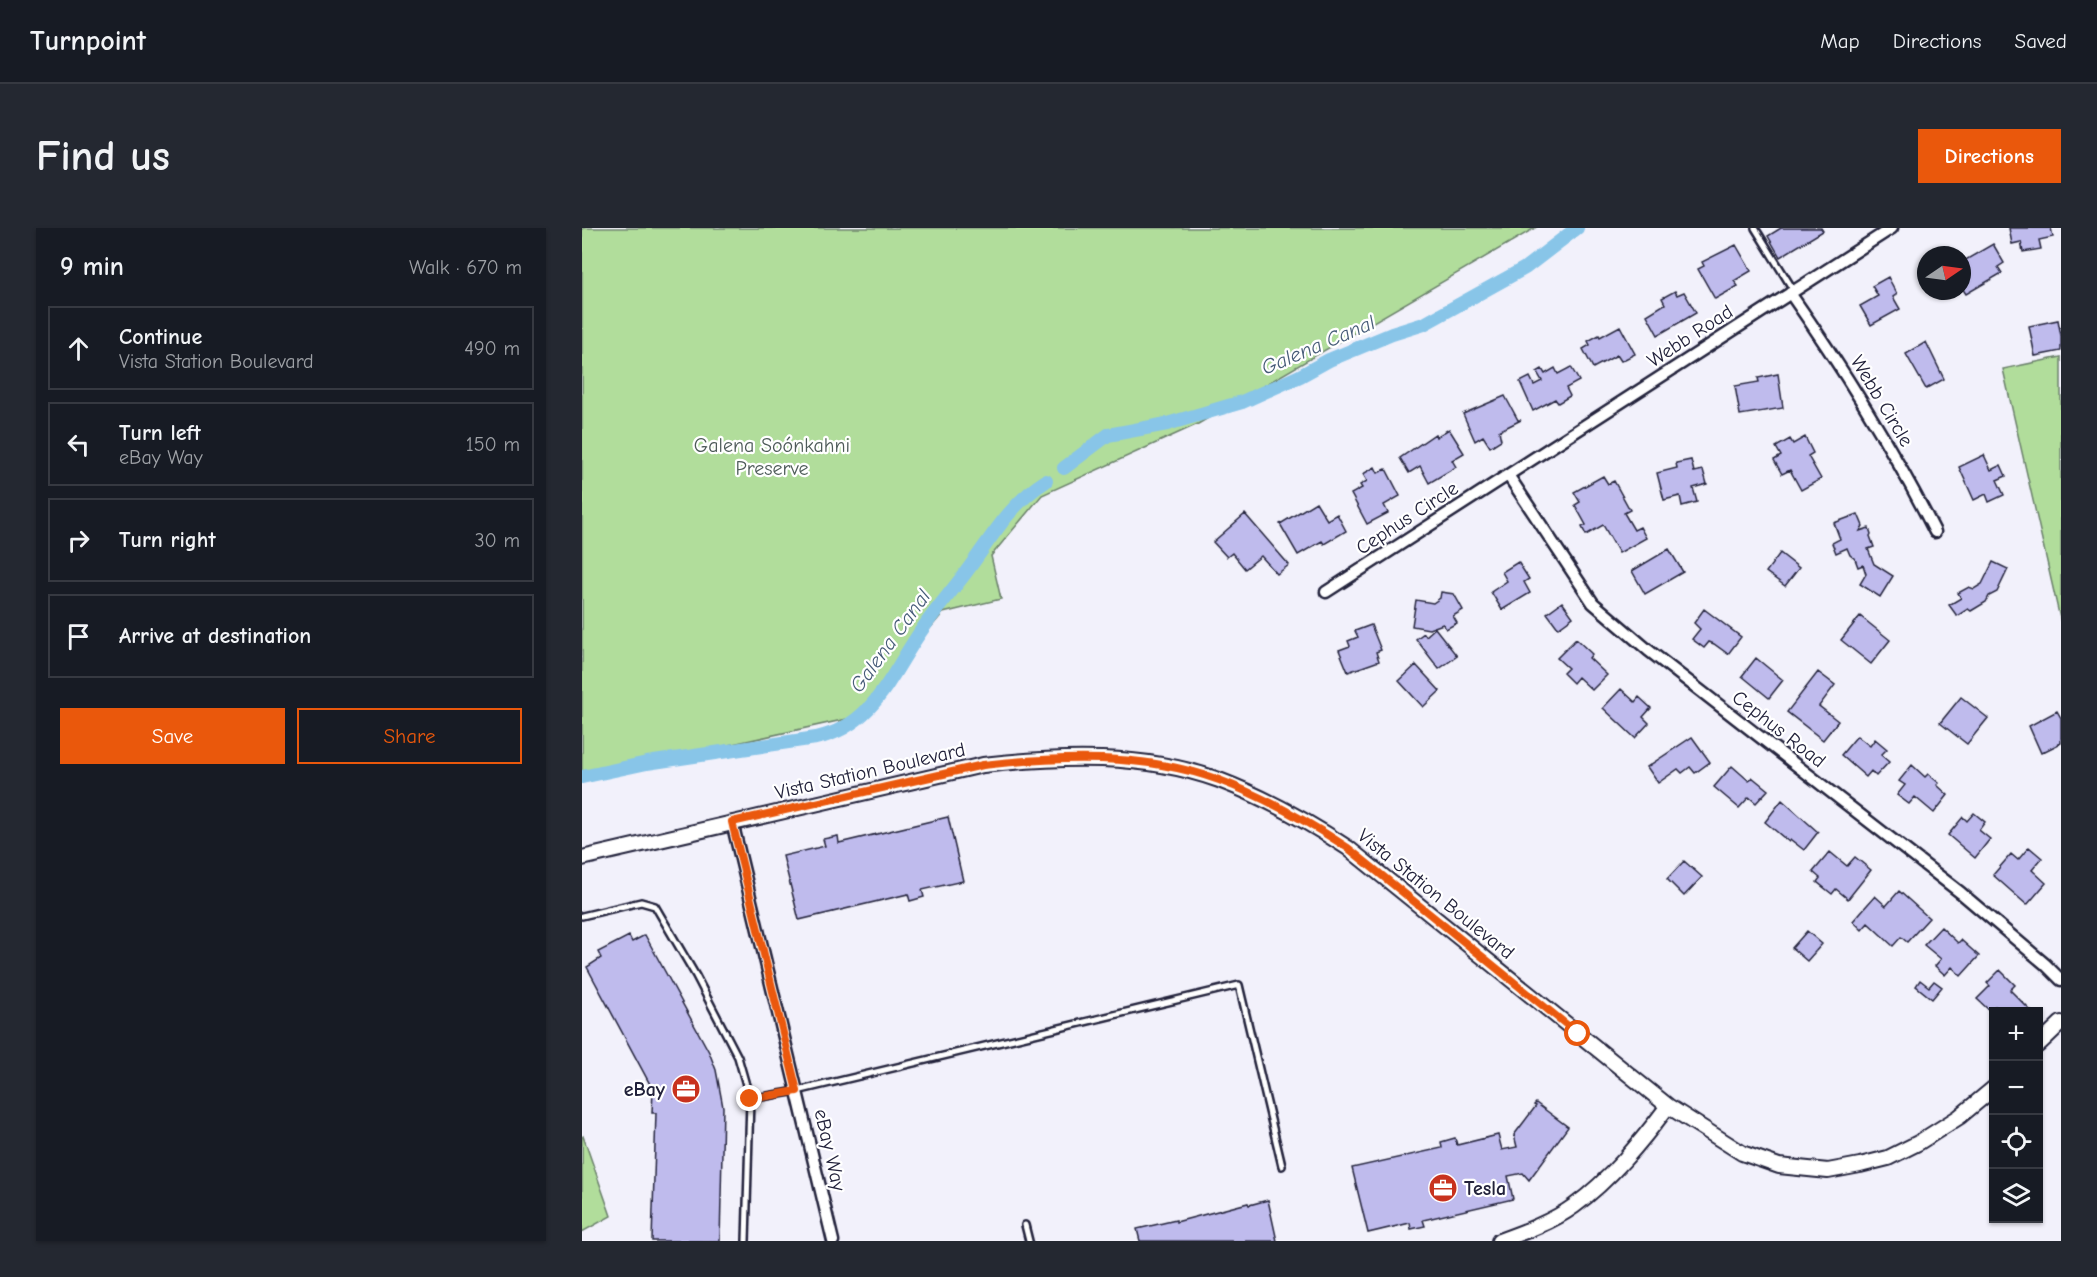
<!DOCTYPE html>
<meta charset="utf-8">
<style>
:root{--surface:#171b24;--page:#242831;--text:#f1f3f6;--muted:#9ea1a6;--line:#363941;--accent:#ea580c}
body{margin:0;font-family:"Comic Neue",sans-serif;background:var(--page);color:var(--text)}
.controls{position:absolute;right:18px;bottom:18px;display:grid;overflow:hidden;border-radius:0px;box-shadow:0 2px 4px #0004}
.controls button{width:54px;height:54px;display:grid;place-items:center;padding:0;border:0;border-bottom:2px solid var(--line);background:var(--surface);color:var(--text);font:30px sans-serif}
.compass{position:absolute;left:1335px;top:18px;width:54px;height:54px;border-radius:50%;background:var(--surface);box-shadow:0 2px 4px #0004;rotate:77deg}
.stop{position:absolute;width:18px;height:18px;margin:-14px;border:4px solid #ea580c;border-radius:50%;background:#fff}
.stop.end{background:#ea580c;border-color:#fff;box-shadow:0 2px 6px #0008}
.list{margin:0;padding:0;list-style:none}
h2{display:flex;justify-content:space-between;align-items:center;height:78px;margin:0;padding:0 24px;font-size:26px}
h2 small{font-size:20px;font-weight:400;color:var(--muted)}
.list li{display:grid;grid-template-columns:39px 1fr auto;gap:18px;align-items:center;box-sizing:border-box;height:84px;margin:0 12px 12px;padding:0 12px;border:2px solid var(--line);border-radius:0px}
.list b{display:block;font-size:22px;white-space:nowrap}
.list p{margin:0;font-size:20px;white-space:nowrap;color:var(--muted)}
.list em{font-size:20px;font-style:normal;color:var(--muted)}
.actions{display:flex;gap:12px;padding:18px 24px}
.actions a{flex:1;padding:14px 0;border:2px solid var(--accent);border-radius:0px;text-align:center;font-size:21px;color:var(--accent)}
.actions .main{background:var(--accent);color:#fff}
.icon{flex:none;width:33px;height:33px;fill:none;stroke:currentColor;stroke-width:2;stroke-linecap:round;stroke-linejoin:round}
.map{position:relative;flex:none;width:1479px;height:1013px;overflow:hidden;border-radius:0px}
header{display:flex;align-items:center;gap:36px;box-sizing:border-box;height:84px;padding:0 30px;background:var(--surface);border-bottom:2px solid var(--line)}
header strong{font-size:28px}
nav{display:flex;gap:33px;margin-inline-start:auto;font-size:21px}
.intro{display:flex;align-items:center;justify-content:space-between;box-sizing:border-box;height:144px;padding:0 36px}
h1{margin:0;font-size:42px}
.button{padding:15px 27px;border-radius:0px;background:var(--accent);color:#fff;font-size:21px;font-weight:700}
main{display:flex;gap:36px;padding:0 36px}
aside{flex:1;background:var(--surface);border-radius:0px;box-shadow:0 2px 4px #0004}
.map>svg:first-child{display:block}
.green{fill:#b1dd9b;stroke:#6a806b;stroke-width:1.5}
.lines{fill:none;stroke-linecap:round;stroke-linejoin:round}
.canal{stroke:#88c5e8;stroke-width:14}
.building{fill:#bfbbed;stroke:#22223b;stroke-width:1.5}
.service-casing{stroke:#22223b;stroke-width:10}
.minor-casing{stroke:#22223b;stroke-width:15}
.tertiary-casing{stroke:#22223b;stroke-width:18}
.service{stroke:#fff;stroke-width:5}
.minor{stroke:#fff;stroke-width:10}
.tertiary{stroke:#fff;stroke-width:14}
.route{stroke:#ea580c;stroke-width:8}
.labels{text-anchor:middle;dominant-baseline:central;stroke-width:4.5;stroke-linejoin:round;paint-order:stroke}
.street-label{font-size:20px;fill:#22223b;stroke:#fff}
.park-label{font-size:20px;fill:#4d5a58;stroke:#fff}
.poi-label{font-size:20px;font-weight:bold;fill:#22223b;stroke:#fff;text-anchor:end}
.water-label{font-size:21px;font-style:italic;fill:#465b78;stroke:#fff}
</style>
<header>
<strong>Turnpoint</strong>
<nav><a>Map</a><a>Directions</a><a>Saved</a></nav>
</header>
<div class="intro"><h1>Find us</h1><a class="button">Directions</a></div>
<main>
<aside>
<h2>9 min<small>Walk · 670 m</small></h2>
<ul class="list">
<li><svg class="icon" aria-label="ahead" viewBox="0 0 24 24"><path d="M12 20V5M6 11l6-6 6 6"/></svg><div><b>Continue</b><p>Vista Station Boulevard</p></div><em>490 m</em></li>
<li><svg class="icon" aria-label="left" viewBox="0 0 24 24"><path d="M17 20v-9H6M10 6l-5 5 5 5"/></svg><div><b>Turn left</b><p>eBay Way</p></div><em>150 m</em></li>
<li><svg class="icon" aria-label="right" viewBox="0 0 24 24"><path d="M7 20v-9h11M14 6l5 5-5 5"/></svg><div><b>Turn right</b></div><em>30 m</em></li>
<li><svg class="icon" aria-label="arrive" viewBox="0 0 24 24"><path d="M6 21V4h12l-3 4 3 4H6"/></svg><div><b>Arrive at destination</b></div></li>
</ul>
<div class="actions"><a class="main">Save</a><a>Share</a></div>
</aside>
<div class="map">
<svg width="1479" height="1013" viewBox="0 0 1479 1013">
<rect width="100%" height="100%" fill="#f2f1fb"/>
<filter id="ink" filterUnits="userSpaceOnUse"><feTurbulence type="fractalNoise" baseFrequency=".0167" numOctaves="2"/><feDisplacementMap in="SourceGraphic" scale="12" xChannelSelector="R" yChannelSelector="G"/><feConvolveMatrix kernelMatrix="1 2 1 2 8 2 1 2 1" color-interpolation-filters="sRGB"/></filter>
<g filter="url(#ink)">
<path class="green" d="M0,0H953L616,196L460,267L409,328L419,371L361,385L274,489L0,549Z
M1479,129V395L1421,141Z
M1,908L29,988L0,1004V909Z"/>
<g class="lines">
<path class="canal" d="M482,240L526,207L585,196L660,174L718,148L747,132L810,106L842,96L943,40L995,0
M0,549L65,535L234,510C292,498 309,446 339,403C351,385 365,369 378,352C406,317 424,278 464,253"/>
</g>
<path class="building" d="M1199,0H1239L1241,3L1198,29L1186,8Z
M1427,0H1469L1471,9L1457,12L1459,21L1441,24L1439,14L1430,16Z
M1411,16L1422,35L1416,39L1420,45L1384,66L1380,60V47L1384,45L1380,34Z
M1154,17L1169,43L1152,53L1156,58L1133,71L1116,41L1122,38L1120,34Z
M1306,49L1315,66L1311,69L1318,81L1289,97L1278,78L1296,68L1290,58Z
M1093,63L1095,67L1102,64L1114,85L1076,107L1065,87L1083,76L1080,70Z
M1476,92L1479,108V123L1453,128L1447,98Z
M1038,98L1053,126L1039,133L1035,127L1011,140L1001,121L1008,117L1006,113L1017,107L1018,109Z
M1344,114L1362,151L1344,161L1324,126Z
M989,139L997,153L984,160L988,168L976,175L973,171L951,183L938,154L948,149L952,157L960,153L955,144L960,141L963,146L973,140L976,146Z
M1196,146L1201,180L1158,187L1153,158L1177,154L1176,150Z
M923,168L936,192H939L917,203L919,212L908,219L901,208L893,213L881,186Z
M867,201L882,225L870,232L874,239L847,255L838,238L827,245L818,230L853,206L854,209Z
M1223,209L1231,225L1226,228L1239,251L1219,262L1208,242L1200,246L1192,232L1199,228L1194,219L1208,211L1211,216Z
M1402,227L1409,242L1419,237L1424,248L1415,252L1422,267L1407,274L1404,266L1392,272L1377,239Z
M1109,232L1112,244L1121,242L1125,256L1111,260L1115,274L1100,278L1098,268L1082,272L1075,245L1095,240L1094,235Z
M793,239L796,245L804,241L818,268L802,277L806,285L785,296L769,266L780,260L778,257L785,253L781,246Z
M1021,248L1026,256L1032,253L1048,282L1042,285L1052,302L1058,299L1064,310L1037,325L1021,297L1004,307L1000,299L1004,297L993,277L998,274L992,264Z
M734,274L745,292L755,286L764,303L742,316L740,313L716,327L698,296Z
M663,286L707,337L695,346L679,328L663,341L650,325L645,329L631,314Z
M1276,286L1281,298L1278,303L1287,300L1289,306L1288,308L1292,319L1286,321L1292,336L1311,348L1298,369L1278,356L1284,346L1281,337L1276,339L1273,331L1268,327L1265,320L1254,325L1250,315L1258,311L1252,295Z
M1087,321L1101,344L1063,366L1050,343Z
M1198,325L1217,340L1203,358L1184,344Z
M936,334L947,351L942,354L948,365L920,382L909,364L925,353L920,344Z
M1411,334L1426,341L1415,364L1407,368L1404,374L1389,383L1386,381L1375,388L1367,377L1379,370L1376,365L1387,359L1392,361L1400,356Z
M859,364L872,366L881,382L871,388L875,395L864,401L861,396L847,401L830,398L834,372L851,375L858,370Z
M980,374L991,389L976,400L965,385Z
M1122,381L1159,409L1146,426L1132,416L1127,414L1122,420L1110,411L1118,401L1112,395Z
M1278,388L1308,412L1289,436L1259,412Z
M789,397L799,422L794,424L797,433L766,444L757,422L768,418L766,413L776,409L773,403Z
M853,400L875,428L857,441L834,411L842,405L844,408Z
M994,411L1010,426L1007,430L1025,447L1010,462L996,449L991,455L981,445L986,440L975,430Z
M1174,430L1201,452L1187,470L1160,448Z
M834,437L858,463L841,479L817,453Z
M1236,444L1253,457L1237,478L1256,493L1241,512L1205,484Z
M1039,461L1053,474L1057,469L1069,480L1061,489L1067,495L1053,510L1021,480Z
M1379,469L1406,490L1385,516L1358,495Z
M1475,483L1479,490V515L1459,525L1447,498Z
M1275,508L1288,518L1293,511L1305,521L1299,527L1307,534L1294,548L1289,543L1284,549L1259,527Z
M1110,509L1128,534L1113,545L1108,539L1100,545L1096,541L1076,555L1065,539Z
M1330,537L1343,549L1346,546L1357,555L1355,557L1366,567L1352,585L1333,569L1327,576L1315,567L1323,557L1317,553Z
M1150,538L1167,553L1170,549L1186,562L1174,575L1167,569L1157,580L1132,559Z
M1200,572L1236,604L1222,622L1209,612L1207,614L1183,594Z
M1392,585L1403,594L1397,602L1408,611L1393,630L1366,607L1381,589L1385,593Z
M366,589L381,653L340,662L342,669L328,673L326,666L217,692L201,628L243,618L241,611L256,608L257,615Z
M1447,619L1460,630L1450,642L1464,655L1445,677L1411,647L1429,626L1436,632Z
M1248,624L1265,638L1273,629L1289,642L1266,671L1254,661L1250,666L1235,654L1238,650L1231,644Z
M1102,633L1120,649L1102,668L1085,651Z
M1317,663L1347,690L1325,714L1319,709L1311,718L1286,695L1280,702L1271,693L1293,668L1304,678Z
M1359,699L1376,715L1379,712L1397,728L1379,748L1370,739L1363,747L1353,738L1359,731L1342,717Z
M1225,703L1240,716L1225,733L1210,720Z
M63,707L127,824L134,842L141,879L138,1013H70L74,885H70L71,862L5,739L19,730L16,724L47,708L50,714Z
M1418,742L1433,757L1428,762L1450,784H1418L1413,778L1408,783L1395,771L1408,758L1405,755Z
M1338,752L1347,759L1352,753L1360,759L1350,771L1334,758Z
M954,875L986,899L947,952L941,945L926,948L931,971L841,992L843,998L829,1001L828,995L786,1005L770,940L860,920L859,914L873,910L875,917L916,907L920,922L935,919L932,907L954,878L952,877Z
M686,972L695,1013H558L555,1001L594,992V994L666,975L667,977Z"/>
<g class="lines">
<g class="service-casing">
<path id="service" d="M1173,0L1212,63
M0,688L59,674L73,678L114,748L156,829L168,871L164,1013
M168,871L215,863L657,757L700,938
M443,997L447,1013"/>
</g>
<g class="minor-casing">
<path id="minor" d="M1208,65C1262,142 1311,221 1353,304
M926,247L1011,375L1066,422L1379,665L1463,736L1479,752
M744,364L1310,0
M150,594L251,1013"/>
</g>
<g class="tertiary-casing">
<path id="tertiary" d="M0,630L401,537C478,528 563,525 637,552C682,569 725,593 766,620L1086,878L1160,925L1197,938L1246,943L1278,937L1306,930L1336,915L1377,889L1412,860
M1456,817L1479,795
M917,1013C942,1004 970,994 992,978C1028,952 1059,914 1086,878"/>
</g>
<use href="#service" class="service"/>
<use href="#minor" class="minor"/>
<use href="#tertiary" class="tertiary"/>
</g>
</g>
<g class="lines" filter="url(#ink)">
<path class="route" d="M168,871L215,863L150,594L401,537C478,528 563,525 637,552C682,569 725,593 766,620L996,806"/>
</g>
<defs>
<g id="office-disc" transform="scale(1.5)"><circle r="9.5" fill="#c8321e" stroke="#fff"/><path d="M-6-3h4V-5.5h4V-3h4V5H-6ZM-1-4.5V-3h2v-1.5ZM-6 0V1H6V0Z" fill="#fff"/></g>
</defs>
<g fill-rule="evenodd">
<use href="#office-disc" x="104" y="861"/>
<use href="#office-disc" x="861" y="960"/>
</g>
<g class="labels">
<g class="street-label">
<text transform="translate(1108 108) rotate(-33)">Webb Road</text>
<text transform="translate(1300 173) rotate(59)">Webb Circle</text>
<text transform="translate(825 290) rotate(-33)">Cephus Circle</text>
<text transform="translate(1197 501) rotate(38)">Cephus Road</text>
<text transform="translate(288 543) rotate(-13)">Vista Station Boulevard</text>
<text transform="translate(854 666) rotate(39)">Vista Station Boulevard</text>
<text transform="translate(248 922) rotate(77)">eBay Way</text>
</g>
<g class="park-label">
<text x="190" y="217">Galena Soónkahni<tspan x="190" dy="23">Preserve</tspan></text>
</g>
<g class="poi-label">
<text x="83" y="861">eBay</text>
<text x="882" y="960" text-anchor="start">Tesla</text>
</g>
<g class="water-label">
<text transform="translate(736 117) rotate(-23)">Galena Canal</text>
<text transform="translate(308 413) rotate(-54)">Galena Canal</text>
</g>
</g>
</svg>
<div class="controls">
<button>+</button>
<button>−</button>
<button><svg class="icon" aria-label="locate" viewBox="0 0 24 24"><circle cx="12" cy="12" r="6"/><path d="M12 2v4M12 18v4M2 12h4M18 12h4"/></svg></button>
<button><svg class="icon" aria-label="layers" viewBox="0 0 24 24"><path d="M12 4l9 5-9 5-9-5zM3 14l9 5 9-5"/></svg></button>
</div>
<svg class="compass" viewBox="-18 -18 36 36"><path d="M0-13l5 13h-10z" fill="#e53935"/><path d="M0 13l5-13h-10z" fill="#9ea1a6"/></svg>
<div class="stop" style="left:996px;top:806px"></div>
<div class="stop end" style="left:168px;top:871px"></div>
</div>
</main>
